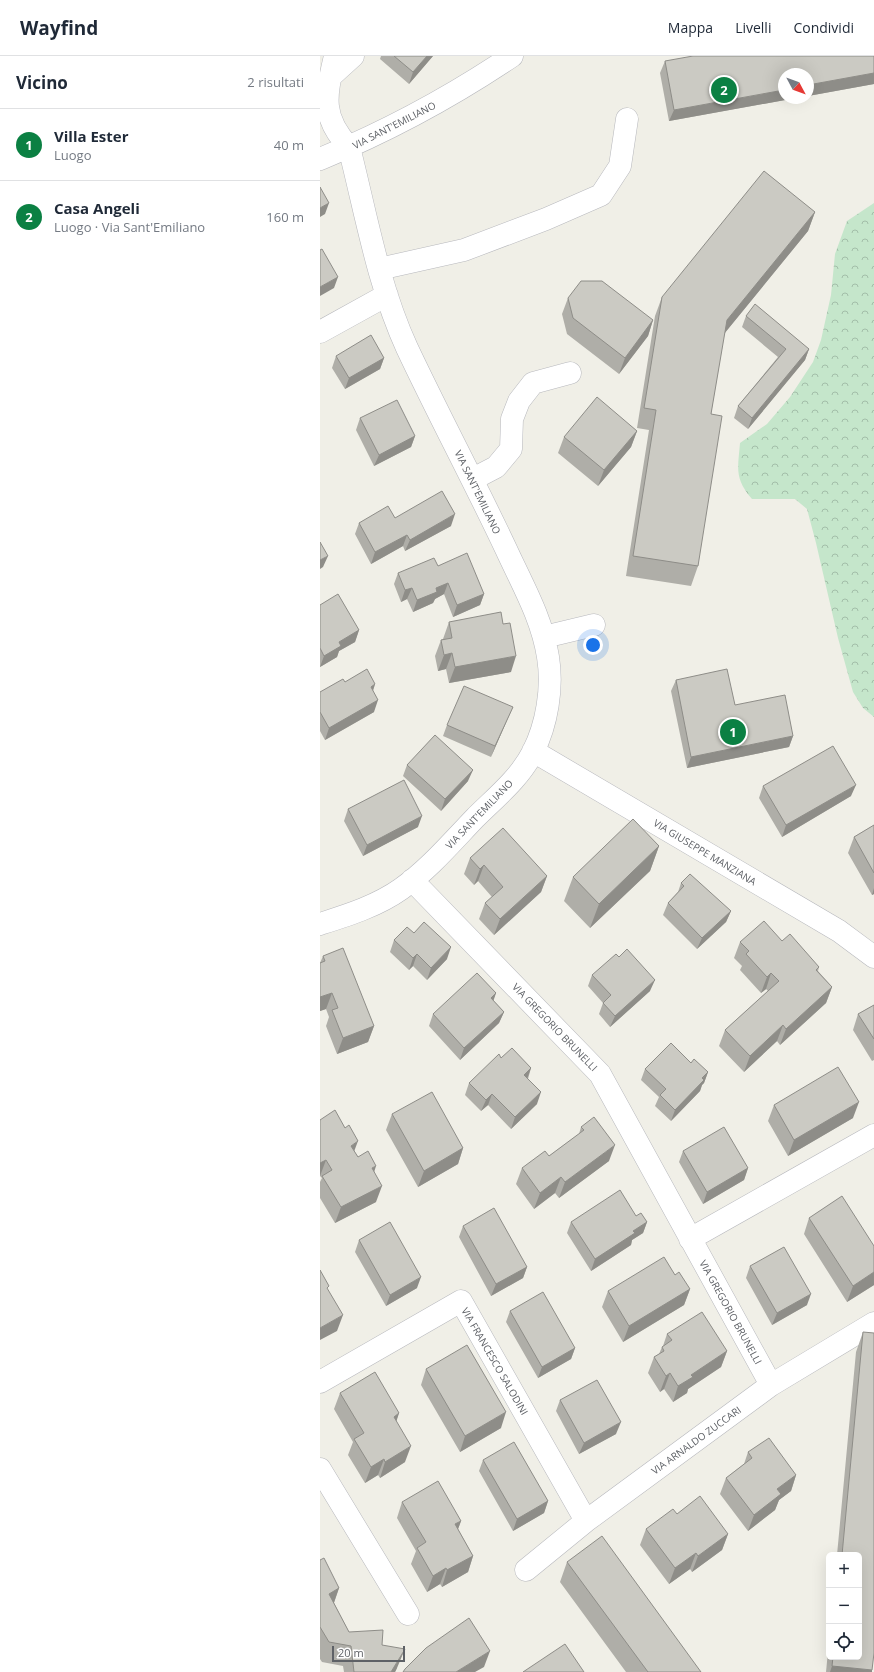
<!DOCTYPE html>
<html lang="it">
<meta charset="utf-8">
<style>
:root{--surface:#fff;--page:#f2f2f3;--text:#1f2937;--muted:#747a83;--line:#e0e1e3;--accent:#0b8043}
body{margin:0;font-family:"Open Sans",sans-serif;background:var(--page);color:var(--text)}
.controls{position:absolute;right:12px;bottom:12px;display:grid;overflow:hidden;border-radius:6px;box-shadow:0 4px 16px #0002}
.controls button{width:36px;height:36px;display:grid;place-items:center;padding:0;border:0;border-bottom:1px solid var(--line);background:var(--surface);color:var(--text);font:20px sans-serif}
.compass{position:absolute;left:458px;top:12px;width:36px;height:36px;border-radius:50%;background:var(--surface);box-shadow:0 4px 16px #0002;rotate:131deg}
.scale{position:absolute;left:12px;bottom:10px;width:73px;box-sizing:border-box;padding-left:4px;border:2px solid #5e6166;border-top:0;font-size:11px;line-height:14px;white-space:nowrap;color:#5e6166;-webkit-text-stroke:3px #fff;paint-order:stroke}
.you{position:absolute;left:273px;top:589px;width:14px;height:14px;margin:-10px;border:3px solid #fff;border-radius:50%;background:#1a73e8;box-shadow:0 0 0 6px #1a73e833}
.badge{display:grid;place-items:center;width:26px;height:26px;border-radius:50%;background:var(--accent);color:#fff;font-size:13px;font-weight:700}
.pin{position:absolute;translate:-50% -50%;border:2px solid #fff;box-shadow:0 1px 4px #0006}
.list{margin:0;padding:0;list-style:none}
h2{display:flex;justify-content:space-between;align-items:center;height:52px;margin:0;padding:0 16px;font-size:17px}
h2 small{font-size:13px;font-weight:400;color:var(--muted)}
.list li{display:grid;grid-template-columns:26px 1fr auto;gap:12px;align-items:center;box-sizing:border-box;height:72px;padding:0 16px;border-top:1px solid var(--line)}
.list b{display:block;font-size:15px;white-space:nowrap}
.list p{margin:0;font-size:13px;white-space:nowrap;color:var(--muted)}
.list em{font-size:13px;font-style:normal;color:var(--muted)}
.icon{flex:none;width:22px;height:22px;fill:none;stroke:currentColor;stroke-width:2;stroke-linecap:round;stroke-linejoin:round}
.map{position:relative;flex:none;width:554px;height:1616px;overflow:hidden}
header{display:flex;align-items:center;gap:24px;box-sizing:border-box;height:56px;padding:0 20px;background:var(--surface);border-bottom:1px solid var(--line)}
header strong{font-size:19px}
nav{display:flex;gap:22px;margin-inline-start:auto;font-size:14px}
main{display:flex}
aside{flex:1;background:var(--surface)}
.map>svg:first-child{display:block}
.forest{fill:url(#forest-crowns)}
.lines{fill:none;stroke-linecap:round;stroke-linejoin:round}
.minor-casing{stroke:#b7b8bd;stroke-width:23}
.minor{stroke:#fff;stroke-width:22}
.wall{fill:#afaea8}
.shaded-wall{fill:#8e8d88}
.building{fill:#cbcac3;stroke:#8e8d88}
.labels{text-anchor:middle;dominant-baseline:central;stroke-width:3.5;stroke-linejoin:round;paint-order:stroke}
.street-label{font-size:10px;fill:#5e6166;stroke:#fff}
</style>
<header>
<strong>Wayfind</strong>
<nav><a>Mappa</a><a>Livelli</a><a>Condividi</a></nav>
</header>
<main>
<aside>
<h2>Vicino<small>2 risultati</small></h2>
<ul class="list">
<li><span class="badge">1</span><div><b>Villa Ester</b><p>Luogo</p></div><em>40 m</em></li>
<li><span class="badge">2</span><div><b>Casa Angeli</b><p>Luogo · Via Sant'Emiliano</p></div><em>160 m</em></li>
</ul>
</aside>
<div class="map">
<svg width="554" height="1616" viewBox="0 0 554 1616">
<defs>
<pattern id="forest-crowns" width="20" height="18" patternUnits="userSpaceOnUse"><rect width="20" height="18" fill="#c5e6cb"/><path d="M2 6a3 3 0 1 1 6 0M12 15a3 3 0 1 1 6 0" fill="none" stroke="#a3bea9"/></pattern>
</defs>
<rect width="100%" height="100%" fill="#f0efe7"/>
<path class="forest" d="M554,147V661L543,652L533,636L518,582L496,487L487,453L475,443H432C414,422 418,412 420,387L447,368L470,341L493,306L501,284L511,239L515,198L527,165Z"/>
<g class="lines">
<g class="minor-casing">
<path id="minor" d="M15,0C6,39 0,60 29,91
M11,20L33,0
M0,103C68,75 131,41 192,0
M59,213L144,194L226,163L281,139L300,110L307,63
M0,276L67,239
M153,423L176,411L191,393L192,363L199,345L213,327L250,317
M224,581L274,569
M213,695L519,875L554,901
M92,824L280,1018L451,1329
M0,868C28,859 57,850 81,833C109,813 131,787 155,762C175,742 200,722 213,696C227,668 233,632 228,601C222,562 202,528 186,493C154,425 119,360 87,292C58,229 46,158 29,91
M370,1183L554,1079
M0,1326L141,1245L266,1465
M0,1413L88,1558
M206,1514L266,1465L451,1329L554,1267"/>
</g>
<use href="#minor" class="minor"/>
</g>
<path class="wall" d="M61,0H113L89,28L60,3Z
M554,0V28L488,40V18L464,42H476L349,65L340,17L345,5Z
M495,156L488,175L404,278L391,358L378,510L371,530L306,520L329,374L317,372L335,260L342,241Z
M248,242L333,264L328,280L299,318L247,278L242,258Z
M426,260L489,293L485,304L428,373L414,362L418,350L458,301L422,271Z
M16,300L64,302L60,313L25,333L12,312Z
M40,362L95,380L91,391L54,410L36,374Z
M317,375L311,391L278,430L238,397L244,381Z
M75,462L131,470L85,495L83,490L51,508L35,478L39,467Z
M118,510L164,538L160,549L133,561L124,538L115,543L113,547L93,556L87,543L81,546L74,528L78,517Z
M0,549L39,574L35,586L19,595L17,601L0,611Z
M129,566L191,616L129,627L126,613L118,615L115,600L121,584L123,583Z
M356,624L415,649L473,680L469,691L367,712L351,635Z
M25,626L55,628L53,635L54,656L5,684L0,675V636Z
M193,651L188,662L171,701L123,680L127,669Z
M87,709L148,725L121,755L83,720Z
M443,730L531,740L462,781L439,742Z
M28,753L98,771L43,800L24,765Z
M554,769V838L552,839L528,797L534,781Z
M339,790L330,815L270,872L244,845L253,821Z
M150,802L227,820L221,836L174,879L159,863L165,847L172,841L158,825L154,829L144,818Z
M361,827L411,855L406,866L377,893L343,859L348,847L358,836Z
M94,877L127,903L107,924L93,910L89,914L70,896L74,884Z
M462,885L499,911L498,915L512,931L506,947L460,989L457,985L424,1016L399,990L405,974L448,935L446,933L441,937L420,914L422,910L414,902L420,886Z
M3,900L54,970L48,986L17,998L6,970L9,961L6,953L0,955V907Z
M272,919L330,935L290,971L279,958L283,947L268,930Z
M176,937L173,944L184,956L179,967L140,1004L109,970L113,958Z
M554,949V1004L552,1005L533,974L538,958Z
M181,1002L211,1012L208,1023L217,1048L191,1073L168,1049L161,1055L145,1039L149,1027Z
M371,1007L388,1016L384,1027L382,1029L380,1035L351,1065L335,1050L339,1041L321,1024L325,1013Z
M454,1049L533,1062L468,1100L448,1065Z
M72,1058L143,1092L138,1108L98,1131L66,1074Z
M0,1064L25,1072L34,1095L38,1101L54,1116L56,1146L15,1167L0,1142V1126L2,1122L0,1120Z
M261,1071L289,1105L239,1142L235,1137L214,1153L196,1128L202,1112L229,1100L259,1078Z
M363,1095L428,1112L424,1124L383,1148L359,1106Z
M316,1160L327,1166L323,1177L312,1184L311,1189L271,1215L247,1177L251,1166Z
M489,1162L554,1190V1229L527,1246L484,1178Z
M143,1170L207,1211L203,1222L171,1240L139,1181Z
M39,1184L97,1232L66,1250L35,1196Z
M430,1210L487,1249L452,1269L426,1222Z
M370,1233L364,1249L303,1286L282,1251L288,1235Z
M190,1255L255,1292L251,1303L218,1322L186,1266Z
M543,1276L552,1614V1616H506L509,1585V1601H539V1499H517L536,1296Z
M347,1278L407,1295L401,1311L368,1333L367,1337L353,1346L344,1333L340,1336L328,1317L334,1301L339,1298L342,1291L343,1290Z
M106,1313L181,1372L140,1396L101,1329Z
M20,1337L79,1357L76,1365L85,1406L60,1422L58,1419L45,1427L28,1399L33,1386L14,1353Z
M240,1344L296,1378L259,1398L236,1355Z
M428,1396L476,1419L471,1435L459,1444L455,1454L428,1475L400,1438L406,1422L424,1408Z
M163,1404L228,1445L224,1457L193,1475L159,1415Z
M82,1446L141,1465L138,1473L153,1500L148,1516L122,1531L120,1528L107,1536L91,1508L96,1495L77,1462Z
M357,1458L408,1478L402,1494L372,1516L370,1513L349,1528L320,1489L326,1473Z
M0,1504L19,1532L14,1547L29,1576L62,1589L77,1612L75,1616H24L23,1610L2,1606L0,1603Z
M247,1506L381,1616H306L240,1526Z"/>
<path class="shaded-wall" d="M107,0H113L89,28L93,16Z
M554,17V28L488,40V29Z
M464,34V42H476L349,65L354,54Z
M9,147L5,158L0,161V152Z
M495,156L488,175L399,284L407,264Z
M18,221L14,232L0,240V231Z
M333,264L328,280L299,318L305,302Z
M489,293L485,304L428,373L432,362Z
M64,302L60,313L25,333L29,322Z
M317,375L311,391L278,430L284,414Z
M95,380L91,391L54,410L59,399Z
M135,458L131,470L85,495L90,484Z
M87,479L83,490L51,508L55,496Z
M8,500L3,511L0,513V504Z
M128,527L124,538L115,543L113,547L93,556L97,544L116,532Z
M92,532L87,543L81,546L85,534Z
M164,538L160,549L133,561L137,549Z
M39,574L35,586L19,595L17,601L0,611L4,600L19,586Z
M132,597L126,613L118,615L124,599Z
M196,600L191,616L129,627L135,611Z
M55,628L51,640V631Z
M58,644L54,656L5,684L9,672Z
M193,651L188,662L171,701L175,690Z
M473,680L469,691L367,712L371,701Z
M153,714L148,725L121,755L125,743Z
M536,729L531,740L462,781L466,769Z
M102,760L98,771L43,800L47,789Z
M339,790L330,815L270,872L279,848Z
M164,809L158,825L154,829L160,813Z
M227,820L221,836L174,879L180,863Z
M554,832V838L552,839Z
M411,855L406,866L377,893L382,882Z
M131,891L127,903L107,924L111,912Z
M97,898L93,910L89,914L93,902Z
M451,917L446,933L441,937L447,921Z
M335,924L330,935L290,971L295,960Z
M512,931L506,947L460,989L466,973Z
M12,937L6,953L0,955V941Z
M176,937L172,949L171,942Z
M184,956L179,967L140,1004L144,992Z
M463,969L457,985L424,1016L430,1000Z
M54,970L48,986L17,998L23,982Z
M211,1012L207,1023L204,1019Z
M388,1016L384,1027L382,1029L380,1035L351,1065L355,1054Z
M221,1036L217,1048L191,1073L195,1061Z
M172,1038L168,1049L161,1055L166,1044Z
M539,1046L533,1062L468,1100L474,1084Z
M38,1085L32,1101L31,1090Z
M295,1089L289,1105L239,1142L245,1126Z
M143,1092L138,1108L98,1131L104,1115Z
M6,1104L0,1120V1107Z
M56,1110L51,1126L52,1112Z
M428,1112L424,1124L383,1148L387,1136Z
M241,1121L235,1137L214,1153L220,1137Z
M62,1130L56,1146L15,1167L21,1151Z
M327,1166L323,1177L312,1184L311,1189L271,1215L275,1203L313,1175Z
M207,1211L203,1222L171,1240L176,1228Z
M554,1216V1229L527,1246L533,1230Z
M101,1221L97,1232L66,1250L70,1239Z
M370,1233L364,1249L303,1286L309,1270Z
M491,1238L487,1249L452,1269L457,1257Z
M23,1259L17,1275L0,1284V1272Z
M255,1292L251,1303L218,1322L222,1311Z
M407,1295L401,1311L368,1333L367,1337L353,1346L358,1330L371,1319Z
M350,1317L344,1333L340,1336L346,1320Z
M186,1356L181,1372L140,1396L145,1380Z
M79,1357L74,1373V1361Z
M301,1366L296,1378L259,1398L264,1387Z
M91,1390L85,1406L60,1422L65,1406Z
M64,1403L58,1419L45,1427L51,1411Z
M476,1419L471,1435L459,1444L455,1454L428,1475L434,1459L457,1433Z
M228,1445L224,1457L193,1475L197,1463Z
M141,1465L135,1481V1468Z
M408,1478L402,1494L372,1516L378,1500Z
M376,1497L370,1513L349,1528L355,1512Z
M153,1500L148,1516L122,1531L127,1514Z
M126,1512L120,1528L107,1536L113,1520Z
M19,1532L12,1552L9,1538Z
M85,1593L77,1612L75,1616H71Z
M170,1595L164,1611L155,1616H136Z
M512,1610L552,1614V1616H510Z"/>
<path class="building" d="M74,0H107L93,16Z
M373,0H554V17L488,29V18H464V34L354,54L345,5Z
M444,115L495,156L407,264L391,358L402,360L378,510L313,500L336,354L324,352L342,241Z
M0,131L9,147L0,152Z
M2,193L18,221L0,231V194Z
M261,225H282L333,264L305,302L253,262L248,242Z
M435,248L489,293L432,362L418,350L466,293L426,260Z
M51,279L64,302L29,322L16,300Z
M277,341L317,375L284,414L244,381Z
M77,344L95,380L59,399L40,362Z
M122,435L135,458L90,484L87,479L55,496L39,467L68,450L75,462Z
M0,486L8,500L0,504Z
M147,497L164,538L137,549L128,527L116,532L117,536L97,544L92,532L85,534L78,517L114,502L118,510Z
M18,538L39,574L19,586L21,590L4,600L0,592V549Z
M181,556L183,568L190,567L196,600L135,611L132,597L124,599L121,584L132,582L129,566Z
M47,613L55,628L51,631L58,644L9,672L0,656V636L23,623L25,626Z
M407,613L415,649L465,639L473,680L371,701L356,624Z
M144,630L193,651L175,690L127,669Z
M115,679L153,714L125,743L87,709Z
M513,690L536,729L466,769L443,730Z
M84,724L102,760L47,789L28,753Z
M313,763L339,790L279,848L253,821Z
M554,769V817L534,781Z
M183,772L227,820L180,863L165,847L183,831L164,809L160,813L150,802Z
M370,818L411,855L382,882L348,847L364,830L361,827Z
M444,865L462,885L470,878L499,911L496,914L512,931L466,973L463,969L430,1000L405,974L459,925L451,917L447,921L426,898L429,895L420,886Z
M104,866L131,891L111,912L97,898L93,902L74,884L87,871L94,877Z
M23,892L54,970L23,982L12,954L18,952L12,937L0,941V907L5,905L3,900Z
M307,893L335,924L295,960L283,947L291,939L272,919L296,898L299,901Z
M157,917L176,937L171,942L184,956L144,992L113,958Z
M554,949V983L538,958Z
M351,987L371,1007L374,1003L388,1016L382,1022L384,1024L355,1054L340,1039L346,1033L325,1013Z
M192,992L211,1012L204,1019L221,1036L195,1061L172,1038L166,1044L149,1027L179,998L181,1002Z
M518,1011L539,1046L474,1084L454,1049Z
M112,1036L143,1092L104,1115L72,1058Z
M15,1054L25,1072L29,1069L38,1085L31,1090L38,1101L48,1095L56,1110L52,1112L62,1130L21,1151L2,1120L12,1114L6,1104L0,1107V1064Z
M274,1061L295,1089L245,1126L241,1121L220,1137L202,1112L225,1095L229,1100L264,1074L261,1071Z
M404,1071L428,1112L387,1136L363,1095Z
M300,1134L316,1160L321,1157L327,1166L313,1175L315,1177L275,1203L251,1166Z
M522,1140L554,1190V1216L533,1230L489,1162Z
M174,1152L207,1211L176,1228L143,1170Z
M70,1166L101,1221L70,1239L39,1184Z
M464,1191L491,1238L457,1257L430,1210Z
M344,1201L355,1219L359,1216L370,1233L309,1270L288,1235Z
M0,1214L9,1230L7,1232L23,1259L0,1272Z
M223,1236L255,1292L222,1311L190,1255Z
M382,1256L407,1295L371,1319L373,1321L358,1330L350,1317L346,1320L334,1301L344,1295L342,1291L352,1284L347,1278Z
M543,1276L554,1277V1597L552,1614L512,1610L513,1601H539V1499H522Z
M147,1289L186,1356L145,1380L106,1313Z
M55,1316L79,1357L74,1361L91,1390L65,1406L64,1403L51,1411L34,1383L44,1377L20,1337Z
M277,1324L301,1366L264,1387L240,1344Z
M449,1382L476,1419L457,1433L461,1438L434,1459L406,1422L432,1402L428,1396Z
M194,1386L228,1445L197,1463L163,1404Z
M118,1425L141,1465L135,1468L153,1500L127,1514L126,1512L113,1520L97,1492L106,1486L82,1446Z
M380,1440L408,1478L378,1500L376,1497L355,1512L326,1473L353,1453L357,1458Z
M282,1480L381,1616H328L247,1506Z
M4,1502L19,1532L9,1538L29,1576L63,1574L62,1589L85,1593L71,1616H34L31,1590L9,1586L0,1571V1504Z
M149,1562L170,1595L136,1616H83L85,1613L106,1592Z
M245,1588L264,1616H203Z"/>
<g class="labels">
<g class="street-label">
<text transform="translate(74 69) rotate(-27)">VIA SANT'EMILIANO</text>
<text transform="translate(158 436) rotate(64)">VIA SANT'EMILIANO</text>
<text transform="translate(159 758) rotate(-46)">VIA SANT'EMILIANO</text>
<text transform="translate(385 796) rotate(31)">VIA GIUSEPPE MANZIANA</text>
<text transform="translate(235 971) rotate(46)">VIA GREGORIO BRUNELLI</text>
<text transform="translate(411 1256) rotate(61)">VIA GREGORIO BRUNELLI</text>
<text transform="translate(175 1305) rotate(60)">VIA FRANCESCO SALODINI</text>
<text transform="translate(376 1384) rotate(-36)">VIA ARNALDO ZUCCARI</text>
</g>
</g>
</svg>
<div class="controls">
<button>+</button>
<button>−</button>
<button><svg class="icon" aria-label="locate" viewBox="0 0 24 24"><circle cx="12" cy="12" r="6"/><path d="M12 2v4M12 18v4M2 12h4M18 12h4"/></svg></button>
</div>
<svg class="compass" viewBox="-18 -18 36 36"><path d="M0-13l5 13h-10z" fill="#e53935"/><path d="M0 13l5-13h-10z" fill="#747a83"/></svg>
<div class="scale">20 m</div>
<div class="you"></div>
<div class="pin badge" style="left:413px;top:676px">1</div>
<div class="pin badge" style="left:404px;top:34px">2</div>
</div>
</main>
